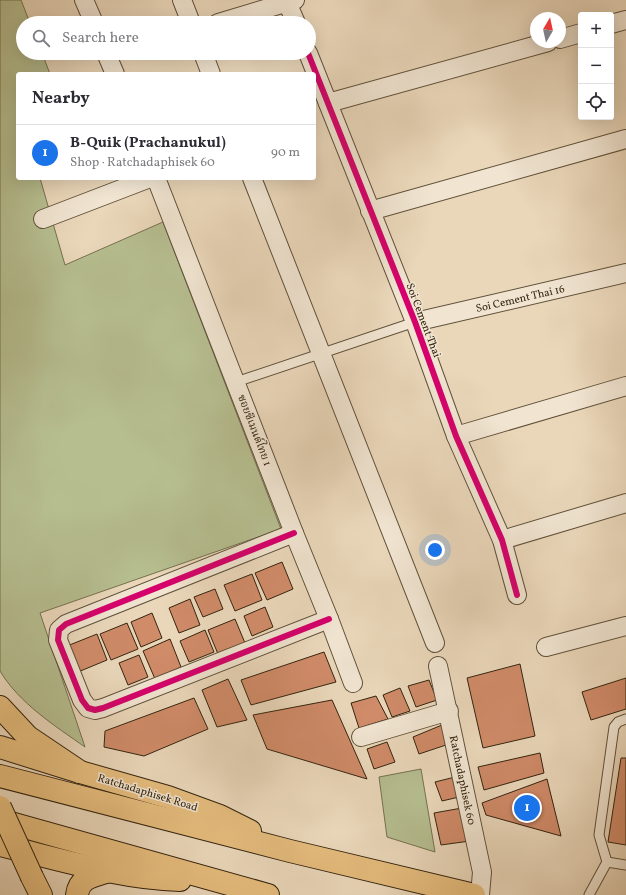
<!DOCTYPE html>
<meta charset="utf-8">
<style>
:root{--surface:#fff;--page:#f7f7f7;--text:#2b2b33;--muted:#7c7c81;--line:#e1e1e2;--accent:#1a73e8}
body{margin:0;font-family:Vollkorn,"Noto Serif Thai",serif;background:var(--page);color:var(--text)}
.controls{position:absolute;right:12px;top:12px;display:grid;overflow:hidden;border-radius:4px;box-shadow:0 4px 16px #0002}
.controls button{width:36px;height:36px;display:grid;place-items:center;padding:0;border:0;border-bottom:1px solid var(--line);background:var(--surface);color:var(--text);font:20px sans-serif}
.compass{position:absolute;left:530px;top:12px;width:36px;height:36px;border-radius:50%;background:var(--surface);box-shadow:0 4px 16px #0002;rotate:9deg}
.you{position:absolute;left:435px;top:550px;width:14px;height:14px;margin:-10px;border:3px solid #fff;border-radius:50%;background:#1a73e8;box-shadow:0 0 0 6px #1a73e833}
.badge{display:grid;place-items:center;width:26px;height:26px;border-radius:50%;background:var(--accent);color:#fff;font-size:13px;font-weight:700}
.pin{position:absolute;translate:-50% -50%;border:2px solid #fff;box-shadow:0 1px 4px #0006}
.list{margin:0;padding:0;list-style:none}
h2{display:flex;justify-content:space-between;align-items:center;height:52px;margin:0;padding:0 16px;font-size:17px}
h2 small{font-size:13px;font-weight:400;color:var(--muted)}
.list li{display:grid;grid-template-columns:26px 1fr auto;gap:12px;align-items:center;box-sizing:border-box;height:56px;padding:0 16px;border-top:1px solid var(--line)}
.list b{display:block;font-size:15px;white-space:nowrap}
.list p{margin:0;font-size:13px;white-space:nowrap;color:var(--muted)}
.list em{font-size:13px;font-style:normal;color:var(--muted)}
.icon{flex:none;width:22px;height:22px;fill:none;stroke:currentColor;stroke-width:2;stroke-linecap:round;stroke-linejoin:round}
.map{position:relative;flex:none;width:626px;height:895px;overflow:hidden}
.search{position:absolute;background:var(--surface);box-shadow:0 4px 16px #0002;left:16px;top:16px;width:300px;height:44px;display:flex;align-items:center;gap:10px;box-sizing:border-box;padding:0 14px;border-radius:22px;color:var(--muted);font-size:15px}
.panel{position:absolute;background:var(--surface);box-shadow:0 4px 16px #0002;left:16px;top:72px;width:300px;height:108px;border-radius:4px}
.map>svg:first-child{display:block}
.green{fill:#b6be90;stroke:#747150}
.building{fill:#d08b69;stroke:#33240f}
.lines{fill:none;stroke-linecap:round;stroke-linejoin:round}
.lane-casing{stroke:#61513a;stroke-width:11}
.street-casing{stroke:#61513a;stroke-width:20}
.primary-casing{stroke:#33240f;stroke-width:24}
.highway-casing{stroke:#33240f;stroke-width:24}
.lane{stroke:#f1e5d2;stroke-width:9}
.street{stroke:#f1e5d2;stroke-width:18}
.primary{stroke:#e5bc7d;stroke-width:22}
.highway{stroke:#e5bc7d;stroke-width:22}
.highway-bridge-casing{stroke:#33240f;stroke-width:24;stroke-linecap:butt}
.highway-bridge{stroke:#e5bc7d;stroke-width:22}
.cycleway-casing{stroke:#f1e5d2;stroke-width:8}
.cycleway{stroke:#d6006c;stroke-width:6}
.labels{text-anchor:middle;stroke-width:3;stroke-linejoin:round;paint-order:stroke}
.street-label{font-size:11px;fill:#33240f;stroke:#f1e5d2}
</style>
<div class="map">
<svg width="626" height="895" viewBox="0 0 626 895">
<rect width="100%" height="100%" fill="#ead7ba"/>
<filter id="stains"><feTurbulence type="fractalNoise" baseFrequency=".005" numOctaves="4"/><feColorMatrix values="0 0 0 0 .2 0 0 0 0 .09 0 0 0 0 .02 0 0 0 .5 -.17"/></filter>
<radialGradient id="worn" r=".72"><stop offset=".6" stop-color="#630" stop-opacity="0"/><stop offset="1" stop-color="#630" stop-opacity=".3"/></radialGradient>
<g class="green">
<path d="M0,0H21L30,23H23V53H42L50,74H18V178H40L65,265L163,222L281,529L40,613L85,747C55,726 19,703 0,671Z"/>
<polygon points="421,769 435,852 387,837 379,777"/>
</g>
<g class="building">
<polygon points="282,562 293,589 267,600 255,573"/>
<polygon points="252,574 262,600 235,611 224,585"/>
<polygon points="215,589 223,609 203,617 194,597"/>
<polygon points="190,599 200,625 179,633 169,608"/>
<polygon points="265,607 273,627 252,636 244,616"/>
<polygon points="152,613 162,638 141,647 131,622"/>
<polygon points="235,619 245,643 218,654 208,630"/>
<polygon points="127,623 138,649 111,660 100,634"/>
<polygon points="205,630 214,652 189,662 180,641"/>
<polygon points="97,634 107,660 78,672 67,646"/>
<polygon points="170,639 181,667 155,679 143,651"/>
<polygon points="324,652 336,682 251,705 241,680"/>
<polygon points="139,655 148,677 128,685 119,663"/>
<polygon points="520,664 535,736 483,748 467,678"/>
<polygon points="626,678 626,709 591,720 582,692"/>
<polygon points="228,679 247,720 217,727 202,690"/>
<polygon points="429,680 437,700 416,707 408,686"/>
<polygon points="400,688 410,711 392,717 383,695"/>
<polygon points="376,696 388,719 359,728 351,703"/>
<polygon points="194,698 208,729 144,756 104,747 105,731"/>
<polygon points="332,700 367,779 267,749 253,715"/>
<polygon points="442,725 449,744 419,754 413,737"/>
<polygon points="387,742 395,762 374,769 367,749"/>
<polygon points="540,753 544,773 484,790 478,767"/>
<polygon points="621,758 626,758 626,845 608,842"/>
<polygon points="455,777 459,797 442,801 435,782"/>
<polygon points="547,779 561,836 486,815 482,803"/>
<polygon points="462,808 470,841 441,845 434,813"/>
</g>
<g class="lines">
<defs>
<g id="lane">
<polyline points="236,382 415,322"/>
<polyline points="607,862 626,865"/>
<polyline points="589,895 607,862 599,835 614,727 618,722 626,719"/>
</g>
<g id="street">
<polyline points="84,0 94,23"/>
<polyline points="182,0 191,23"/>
<polyline points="286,0 296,23"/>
<polyline points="218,23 295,0"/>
<polyline points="611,24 626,20"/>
<polyline points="560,39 581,33"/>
<polyline points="106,53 115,74"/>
<polyline points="203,53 211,74"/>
<polyline points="308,53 415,322 456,436 502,540 517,595"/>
<polyline points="328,103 548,42"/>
<polyline points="156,178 294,533 329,619 353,683"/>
<polyline points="252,178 435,643"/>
<polyline points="370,211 626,139"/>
<polyline points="43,219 150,178"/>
<polyline points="415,322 626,273"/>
<polyline points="456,436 626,386"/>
<polyline points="294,533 66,624 59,630 58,640 82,700 88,708 95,710 103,708 329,619"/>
<polyline points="502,540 626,503"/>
<polyline points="546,647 626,626"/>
<polyline points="438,666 482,872 480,895"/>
<polyline points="361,737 449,711"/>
</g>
<g id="primary">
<polyline points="0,747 80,772 168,797 220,816 250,831"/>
<polyline points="0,776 290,851 474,895"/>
<polyline points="0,820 268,895"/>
<path d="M0,845C59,859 119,878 180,880"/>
</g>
<g id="highway">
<polyline points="0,707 28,737 80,772"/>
<polyline points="32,877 41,895"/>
<path d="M77,895C79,877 94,876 109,871"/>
</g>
</defs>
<use href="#lane" class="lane-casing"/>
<use href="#street" class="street-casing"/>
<use href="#primary" class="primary-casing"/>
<use href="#highway" class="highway-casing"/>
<use href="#lane" class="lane"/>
<use href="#street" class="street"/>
<use href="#primary" class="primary"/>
<use href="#highway" class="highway"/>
<defs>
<polyline id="highway-bridge" points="0,807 32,877"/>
</defs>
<use href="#highway-bridge" class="highway-bridge-casing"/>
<use href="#highway-bridge" class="highway-bridge"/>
<defs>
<g id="cycleway">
<polyline points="308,53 415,322 456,436 502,540 517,595"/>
<polyline points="294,533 66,624 59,630 58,640 82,700 88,708 95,710 103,708 329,619"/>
</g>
</defs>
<use href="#cycleway" class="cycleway-casing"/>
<use href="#cycleway" class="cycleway"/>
</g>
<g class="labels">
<g class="street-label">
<text transform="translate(520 298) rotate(-13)" y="4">Soi Cement Thai 16</text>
<text transform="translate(424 320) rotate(69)" y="4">Soi Cement Thai</text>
<text transform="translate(255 430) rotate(69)" y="4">ซอยซีเมนต์ไทย 1</text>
<text transform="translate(463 780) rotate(78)" y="4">Ratchadaphisek 60</text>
<text transform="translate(148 792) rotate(17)" y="4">Ratchadaphisek Road</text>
</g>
</g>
<rect width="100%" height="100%" filter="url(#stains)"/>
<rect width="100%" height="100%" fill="url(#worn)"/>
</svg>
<div class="controls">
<button>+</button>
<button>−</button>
<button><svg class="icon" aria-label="locate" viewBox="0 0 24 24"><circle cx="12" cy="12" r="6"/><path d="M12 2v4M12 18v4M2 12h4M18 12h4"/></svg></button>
</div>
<svg class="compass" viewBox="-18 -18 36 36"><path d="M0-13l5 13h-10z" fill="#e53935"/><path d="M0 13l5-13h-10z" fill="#7c7c81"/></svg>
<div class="you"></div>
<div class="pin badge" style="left:527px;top:808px">1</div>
<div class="search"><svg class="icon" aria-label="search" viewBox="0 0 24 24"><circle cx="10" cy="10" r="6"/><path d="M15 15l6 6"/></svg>Search here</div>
<section class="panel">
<h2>Nearby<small></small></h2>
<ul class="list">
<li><span class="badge">1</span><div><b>B-Quik (Prachanukul)</b><p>Shop · Ratchadaphisek 60</p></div><em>90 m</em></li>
</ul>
</section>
</div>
